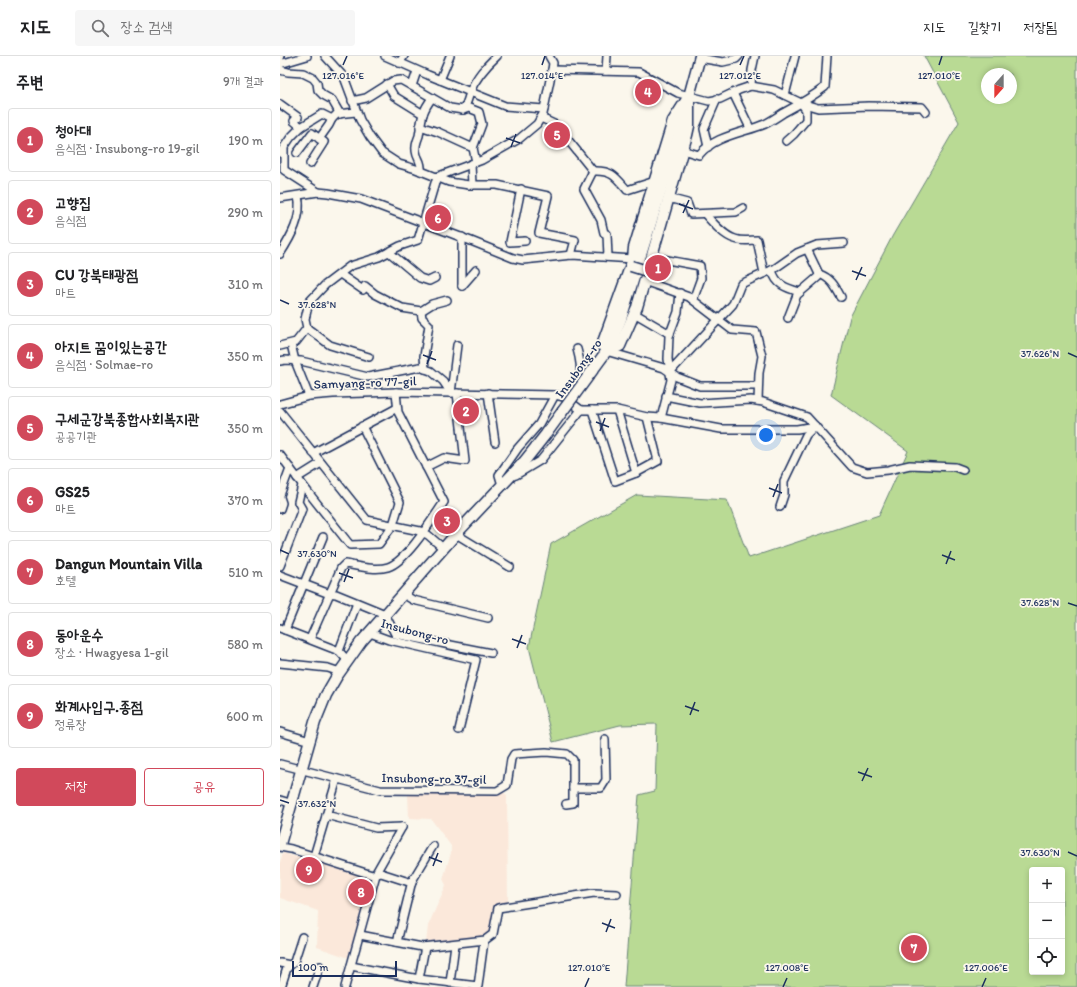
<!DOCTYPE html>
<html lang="ko">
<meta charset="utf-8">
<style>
:root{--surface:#fff;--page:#f6f6f6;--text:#202124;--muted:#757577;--line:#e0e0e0;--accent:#d1495b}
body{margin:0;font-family:Itim,"Poor Story",sans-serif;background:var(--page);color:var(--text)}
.controls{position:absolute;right:12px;bottom:12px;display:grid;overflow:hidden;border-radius:4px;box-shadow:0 2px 6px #0003}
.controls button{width:36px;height:36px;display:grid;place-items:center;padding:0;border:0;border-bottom:1px solid var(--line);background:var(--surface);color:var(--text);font:20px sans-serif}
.compass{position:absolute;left:701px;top:12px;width:36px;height:36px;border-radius:50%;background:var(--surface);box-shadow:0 2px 6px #0003;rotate:201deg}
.scale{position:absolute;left:12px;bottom:10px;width:105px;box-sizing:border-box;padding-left:4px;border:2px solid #1b2f5e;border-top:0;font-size:11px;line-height:14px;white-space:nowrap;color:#1b2f5e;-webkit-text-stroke:3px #fbf7ec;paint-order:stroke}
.you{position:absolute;left:486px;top:379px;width:14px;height:14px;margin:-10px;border:3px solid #fff;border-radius:50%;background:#1a73e8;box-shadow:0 0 0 6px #1a73e833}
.badge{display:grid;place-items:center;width:26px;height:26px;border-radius:50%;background:var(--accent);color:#fff;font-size:13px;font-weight:700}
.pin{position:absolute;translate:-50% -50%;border:2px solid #fff;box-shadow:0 1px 4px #0006}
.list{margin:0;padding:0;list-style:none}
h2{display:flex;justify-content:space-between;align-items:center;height:52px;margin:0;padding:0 16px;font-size:17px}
h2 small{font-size:13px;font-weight:400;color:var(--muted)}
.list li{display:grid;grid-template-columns:26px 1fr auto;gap:12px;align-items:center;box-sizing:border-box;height:64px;margin:0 8px 8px;padding:0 8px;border:1px solid var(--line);border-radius:4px}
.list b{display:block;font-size:15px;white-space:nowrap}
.list p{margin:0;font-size:13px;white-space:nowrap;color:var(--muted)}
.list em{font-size:13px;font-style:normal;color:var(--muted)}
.actions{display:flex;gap:8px;padding:12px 16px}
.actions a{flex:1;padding:9px 0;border:1px solid var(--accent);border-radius:4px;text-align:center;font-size:14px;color:var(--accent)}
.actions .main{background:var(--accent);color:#fff}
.icon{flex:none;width:22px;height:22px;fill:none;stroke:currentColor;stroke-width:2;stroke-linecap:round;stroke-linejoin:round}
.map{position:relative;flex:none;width:797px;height:931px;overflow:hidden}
header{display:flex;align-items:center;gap:24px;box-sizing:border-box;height:56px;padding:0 20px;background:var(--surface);border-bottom:1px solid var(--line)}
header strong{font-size:19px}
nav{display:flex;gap:22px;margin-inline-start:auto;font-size:14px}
.search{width:280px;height:36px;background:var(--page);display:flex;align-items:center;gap:10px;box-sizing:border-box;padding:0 14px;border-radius:4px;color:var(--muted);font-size:15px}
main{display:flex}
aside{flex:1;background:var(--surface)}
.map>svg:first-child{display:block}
.built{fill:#fbe8da}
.green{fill:#b9da94;stroke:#6a8479;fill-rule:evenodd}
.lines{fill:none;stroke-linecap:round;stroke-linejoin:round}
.street-casing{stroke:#1b2f5e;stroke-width:10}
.secondary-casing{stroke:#1b2f5e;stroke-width:13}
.street{stroke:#fbf7ec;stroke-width:7}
.secondary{stroke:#fbf7ec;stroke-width:10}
.secondary-bridge-casing{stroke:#1b2f5e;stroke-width:13;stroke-linecap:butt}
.secondary-bridge{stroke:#fbf7ec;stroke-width:10}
.ticks{fill:none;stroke:#1b2f5e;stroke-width:1.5}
.labels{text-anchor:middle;stroke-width:3.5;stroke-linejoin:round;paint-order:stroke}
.street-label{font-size:13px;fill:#1b2f5e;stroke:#fbf7ec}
.ticks-label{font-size:10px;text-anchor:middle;fill:#1b2f5e;stroke:#fbf7ec;stroke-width:3.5;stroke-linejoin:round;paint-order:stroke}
</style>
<header>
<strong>지도</strong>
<div class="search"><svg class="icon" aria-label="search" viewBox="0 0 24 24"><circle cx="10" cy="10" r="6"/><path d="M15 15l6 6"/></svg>장소 검색</div>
<nav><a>지도</a><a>길찾기</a><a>저장됨</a></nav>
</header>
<main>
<aside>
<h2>주변<small>9개 결과</small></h2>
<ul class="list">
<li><span class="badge">1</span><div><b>청아대</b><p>음식점 · Insubong-ro 19-gil</p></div><em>190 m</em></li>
<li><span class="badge">2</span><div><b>고향집</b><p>음식점</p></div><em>290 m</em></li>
<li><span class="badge">3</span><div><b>CU 강북태광점</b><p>마트</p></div><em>310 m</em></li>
<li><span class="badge">4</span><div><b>아지트 꿈이있는공간</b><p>음식점 · Solmae-ro</p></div><em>350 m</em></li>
<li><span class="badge">5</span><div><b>구세군강북종합사회복지관</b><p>공공기관</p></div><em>350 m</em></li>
<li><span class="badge">6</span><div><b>GS25</b><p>마트</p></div><em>370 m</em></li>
<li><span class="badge">7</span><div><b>Dangun Mountain Villa</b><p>호텔</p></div><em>510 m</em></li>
<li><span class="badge">8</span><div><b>동아운수</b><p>장소 · Hwagyesa 1-gil</p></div><em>580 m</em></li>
<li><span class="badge">9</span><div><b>화계사입구.종점</b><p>정류장</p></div><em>600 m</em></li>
</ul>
<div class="actions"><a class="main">저장</a><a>공유</a></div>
</aside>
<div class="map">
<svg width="797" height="931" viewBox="0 0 797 931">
<rect width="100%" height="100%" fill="#fbf7ec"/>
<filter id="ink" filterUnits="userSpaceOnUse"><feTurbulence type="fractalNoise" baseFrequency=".025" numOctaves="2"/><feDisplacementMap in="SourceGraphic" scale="8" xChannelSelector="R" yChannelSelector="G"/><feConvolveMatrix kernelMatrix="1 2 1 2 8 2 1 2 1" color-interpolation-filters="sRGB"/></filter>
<g filter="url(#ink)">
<g class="built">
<polygon points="224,737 227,739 228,848 215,850 212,877 203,882 146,887 148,870 166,829 163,823 171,797 171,790 151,763 129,762 128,738"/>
<polygon points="3,797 92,823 69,902 37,891 38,855 0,842 0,806"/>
</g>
<path class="green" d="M644,0H797V931H344L359,739L375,735L377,668L340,669L273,686L249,591L271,488L357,439L447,444L469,502L599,459L628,395L551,339L570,261L613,179L679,66ZM707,18H731V42H707ZM752,814H782V916H752Z"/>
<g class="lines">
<defs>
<g id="street">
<polyline points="0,0 0,8"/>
<polyline points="45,0 64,21 80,64 90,81 102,97 119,108 136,113 169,126 189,129 217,129 268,140 259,177 295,184 291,199"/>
<polyline points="105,0 148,19 225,50 264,53"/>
<polyline points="419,2 443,6 456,3 459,0"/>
<polyline points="119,7 124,0"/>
<polyline points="0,8 27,0"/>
<polyline points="0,14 8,16 23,17 33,22 37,27 38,34 43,39 52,44 60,58"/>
<polyline points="272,14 359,16 398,37 429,45 440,43 459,34 471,30 494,34 521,47 538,52 589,50 642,51 646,56"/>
<polyline points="326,15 327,0"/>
<polyline points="160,24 170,0"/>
<polyline points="107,28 114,40 143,58"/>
<polyline points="132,30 137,15"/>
<polyline points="471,30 472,14 475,0"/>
<polyline points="453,37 470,72"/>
<polyline points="505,39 515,0"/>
<polyline points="72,45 86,42 113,25 121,24 170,52 183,54 189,52 199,56 202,68 193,92"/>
<polyline points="0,48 18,61 14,65 21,71"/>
<path d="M183,54C187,48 188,43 190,36C196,21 205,11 217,0"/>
<polyline points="261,62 276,69 313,115"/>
<polyline points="140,70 158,76 193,92 196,106"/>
<polyline points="39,83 49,69 52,63 57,58 76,56"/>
<polyline points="506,85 514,78 526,64 526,54 521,47"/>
<polyline points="428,91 424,73 437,43"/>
<polyline points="4,93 4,114 38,136"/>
<path d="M402,94L419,99C434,80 463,77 485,68C491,65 497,61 503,57C518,49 532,41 545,31L547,0"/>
<polyline points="0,97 11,81 21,71 42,58 52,63"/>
<polyline points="17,97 32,77 44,86 30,108"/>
<polyline points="191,108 192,129"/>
<path d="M141,115C142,104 137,104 136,95C135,89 137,85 139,80C142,62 141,57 152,42"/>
<polyline points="313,115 304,133 321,164 324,177 327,178 328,201"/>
<path d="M313,115C332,114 336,121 347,134L375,125"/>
<polyline points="241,133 230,186 245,185"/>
<polyline points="0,142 38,136 48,137 81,143 191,185 233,202 243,204 292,199 353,203"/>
<polyline points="388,142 407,147 411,158 456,156 463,152"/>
<path d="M425,158C433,167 444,180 455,183C462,186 470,184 477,184L484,217"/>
<polyline points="109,196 140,222 149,225 155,222"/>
<path d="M0,198C11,181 23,160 18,140"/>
<polyline points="371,201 420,210 421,222 413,244"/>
<path d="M492,214C496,229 506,232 520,236"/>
<polyline points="60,218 83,234 85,230 95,238 122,252 141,255 152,248 167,244"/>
<path d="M539,218C551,222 555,230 561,241"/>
<polyline points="364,225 409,241 452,274 476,276 482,300 479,317 478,345"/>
<polyline points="182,230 182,181"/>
<polyline points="182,230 196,214"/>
<polyline points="141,255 142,262 149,269 144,300 145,313"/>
<polyline points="354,257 390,278"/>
<polyline points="508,262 517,239 538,221 539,218 527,193"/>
<polyline points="27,272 50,289 89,301"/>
<polyline points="11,288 15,305 29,340"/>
<polyline points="0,290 16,286 27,272 25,263 29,246 45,229 70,210 99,201 120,190 138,184 155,127 159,120 202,104 239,83 257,68 263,58 272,14 273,7 269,0"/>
<polyline points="326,295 384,312 397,321 420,330 478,330"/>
<polyline points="0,305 5,304 21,305 88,321 140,311 151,315 163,325 171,337 275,339 284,341 301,354"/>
<polyline points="390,316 453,248 461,228 494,213 517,197 537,189 564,187"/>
<polyline points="208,337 215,386"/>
<polyline points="386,340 420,347 471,344 483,346 527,361 572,411 587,416 608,414 630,409 675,411 683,414"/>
<path d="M284,341C301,323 304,318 297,293"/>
<polyline points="0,348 29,340 53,338 116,336 171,337 177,289"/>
<polyline points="301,354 337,354 367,361 381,362 441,373 517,373 535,370"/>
<polyline points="312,354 335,425 356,417 378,405 367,361"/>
<polyline points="337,354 356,417"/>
<polyline points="0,355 87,464 140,475 148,479 163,492"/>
<polyline points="381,362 391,324 388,303 389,280 398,256 400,237"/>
<polyline points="33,397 117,352"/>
<polyline points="0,399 28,436 70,489 99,488 113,469 120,446 82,370"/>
<polyline points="146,411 164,402 185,405 177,337"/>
<polyline points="236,419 261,404 301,354"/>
<polyline points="17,422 41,407"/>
<polyline points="225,426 222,429 219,419 238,392 259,368 275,339"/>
<polyline points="0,439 10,412"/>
<polyline points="0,441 2,447 0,453"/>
<polyline points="500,451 504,439 504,425 526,379 535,370"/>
<polyline points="176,478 230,511"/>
<polyline points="0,510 22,453 18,446 22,429"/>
<polyline points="0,519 47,537 56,538 105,558 115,578 211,597"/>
<polyline points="123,538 133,544 208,562"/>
<polyline points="0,572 59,595 68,605"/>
<polyline points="5,574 43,481"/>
<polyline points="90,577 109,584 196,604 179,674"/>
<path d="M30,583L61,512L65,508C78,510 95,515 108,511C127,505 153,462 164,446L118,356L116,336"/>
<polyline points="59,595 77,547"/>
<polyline points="0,607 48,612 60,616"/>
<polyline points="0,676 30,685"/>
<polyline points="0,708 100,734 217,735 227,729 231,703 234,698 266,696 287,698 293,704 293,747 286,748"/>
<polyline points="293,732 321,732 326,724 325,683"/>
<polyline points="0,744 13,748"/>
<polyline points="46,759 96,772 122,771"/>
<polyline points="0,791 11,793 92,819 101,817 132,827"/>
<polyline points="34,800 57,723"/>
<polyline points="80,879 142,891 205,884 213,878 218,852 314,837 337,838"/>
<polyline points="117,886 132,825 153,790"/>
<polyline points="0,907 10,909"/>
<polyline points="71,910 139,923 198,930 204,885"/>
<polyline points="139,923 145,891"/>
<polyline points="170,927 175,888"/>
<polyline points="1,931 7,912 14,906 22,881"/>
<polyline points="33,931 40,910"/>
<polyline points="65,931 97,815 122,771"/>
</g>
<g id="secondary">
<polygon points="409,40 409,70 407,79 357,251 340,290 326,295 322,289 353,203 354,192 393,65"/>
<polyline points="325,297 332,286 341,263 399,77 420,0"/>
<polyline points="0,788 35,666 46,639 57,620 81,586 176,478 243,407 266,378 282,356"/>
</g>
</defs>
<use href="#street" class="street-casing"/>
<use href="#secondary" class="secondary-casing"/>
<use href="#street" class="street"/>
<use href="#secondary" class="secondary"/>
<defs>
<g id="secondary-bridge">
<polyline points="351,210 367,215"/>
<polyline points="282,356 323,300"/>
</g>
</defs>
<use href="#secondary-bridge" class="secondary-bridge-casing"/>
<use href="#secondary-bridge" class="secondary-bridge"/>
</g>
</g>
<path class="ticks" d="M63,9L67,0M262,9L265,0M460,9L464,0M659,9L662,0M226,82L240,87M231,91L236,78M399,148L413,153M403,157L409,144M572,215L586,220M576,224L582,211M0,244L9,248M788,297L797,301M143,299L156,304M147,308L152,295M316,366L329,371M320,375L325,362M489,432L502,437M493,441L498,428M0,494L9,498M662,499L675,504M666,508L671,495M59,517L73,522M64,526L69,513M788,547L797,550M232,583L246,588M237,592L242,579M405,650L419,655M410,659L415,646M578,716L592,721M582,725L588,712M0,744L9,747M788,796L797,800M149,801L162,806M153,810L158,797M322,867L335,872M326,876L331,863M305,931L309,922M503,931L507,922M702,931L706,922"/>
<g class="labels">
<g class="street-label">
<text transform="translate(298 312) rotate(-54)" y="5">Insubong-ro</text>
<text transform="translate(85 326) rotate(-2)" y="5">Samyang-ro 77-gil</text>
<text transform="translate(135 575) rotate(15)" y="5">Insubong-ro</text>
<text transform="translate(154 722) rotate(1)" y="5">Insubong-ro 37-gil</text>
</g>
</g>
<g class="ticks-label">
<text x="460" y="23">127.012°E</text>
<text x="659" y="23">127.010°E</text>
<text x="63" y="23">127.016°E</text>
<text x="262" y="23">127.014°E</text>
<text x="37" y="252">37.628°N</text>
<text x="760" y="301">37.626°N</text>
<text x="37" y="501">37.630°N</text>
<text x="760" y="550">37.628°N</text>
<text x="37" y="751">37.632°N</text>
<text x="760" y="800">37.630°N</text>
<text x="309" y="915">127.010°E</text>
<text x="507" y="915">127.008°E</text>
<text x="706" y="915">127.006°E</text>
</g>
</svg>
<div class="controls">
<button>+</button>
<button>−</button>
<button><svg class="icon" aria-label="locate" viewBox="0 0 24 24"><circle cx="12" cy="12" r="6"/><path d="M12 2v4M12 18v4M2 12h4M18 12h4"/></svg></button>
</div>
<svg class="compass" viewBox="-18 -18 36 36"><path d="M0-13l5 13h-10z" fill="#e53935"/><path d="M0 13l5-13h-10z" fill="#757577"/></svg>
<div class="scale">100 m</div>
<div class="you"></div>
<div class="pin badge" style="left:378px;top:212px">1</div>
<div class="pin badge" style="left:186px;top:355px">2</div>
<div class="pin badge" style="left:167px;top:465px">3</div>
<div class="pin badge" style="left:368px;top:36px">4</div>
<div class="pin badge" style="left:277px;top:79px">5</div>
<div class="pin badge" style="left:158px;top:162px">6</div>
<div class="pin badge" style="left:634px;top:892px">7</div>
<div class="pin badge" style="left:81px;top:836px">8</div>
<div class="pin badge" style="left:29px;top:814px">9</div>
</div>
</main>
